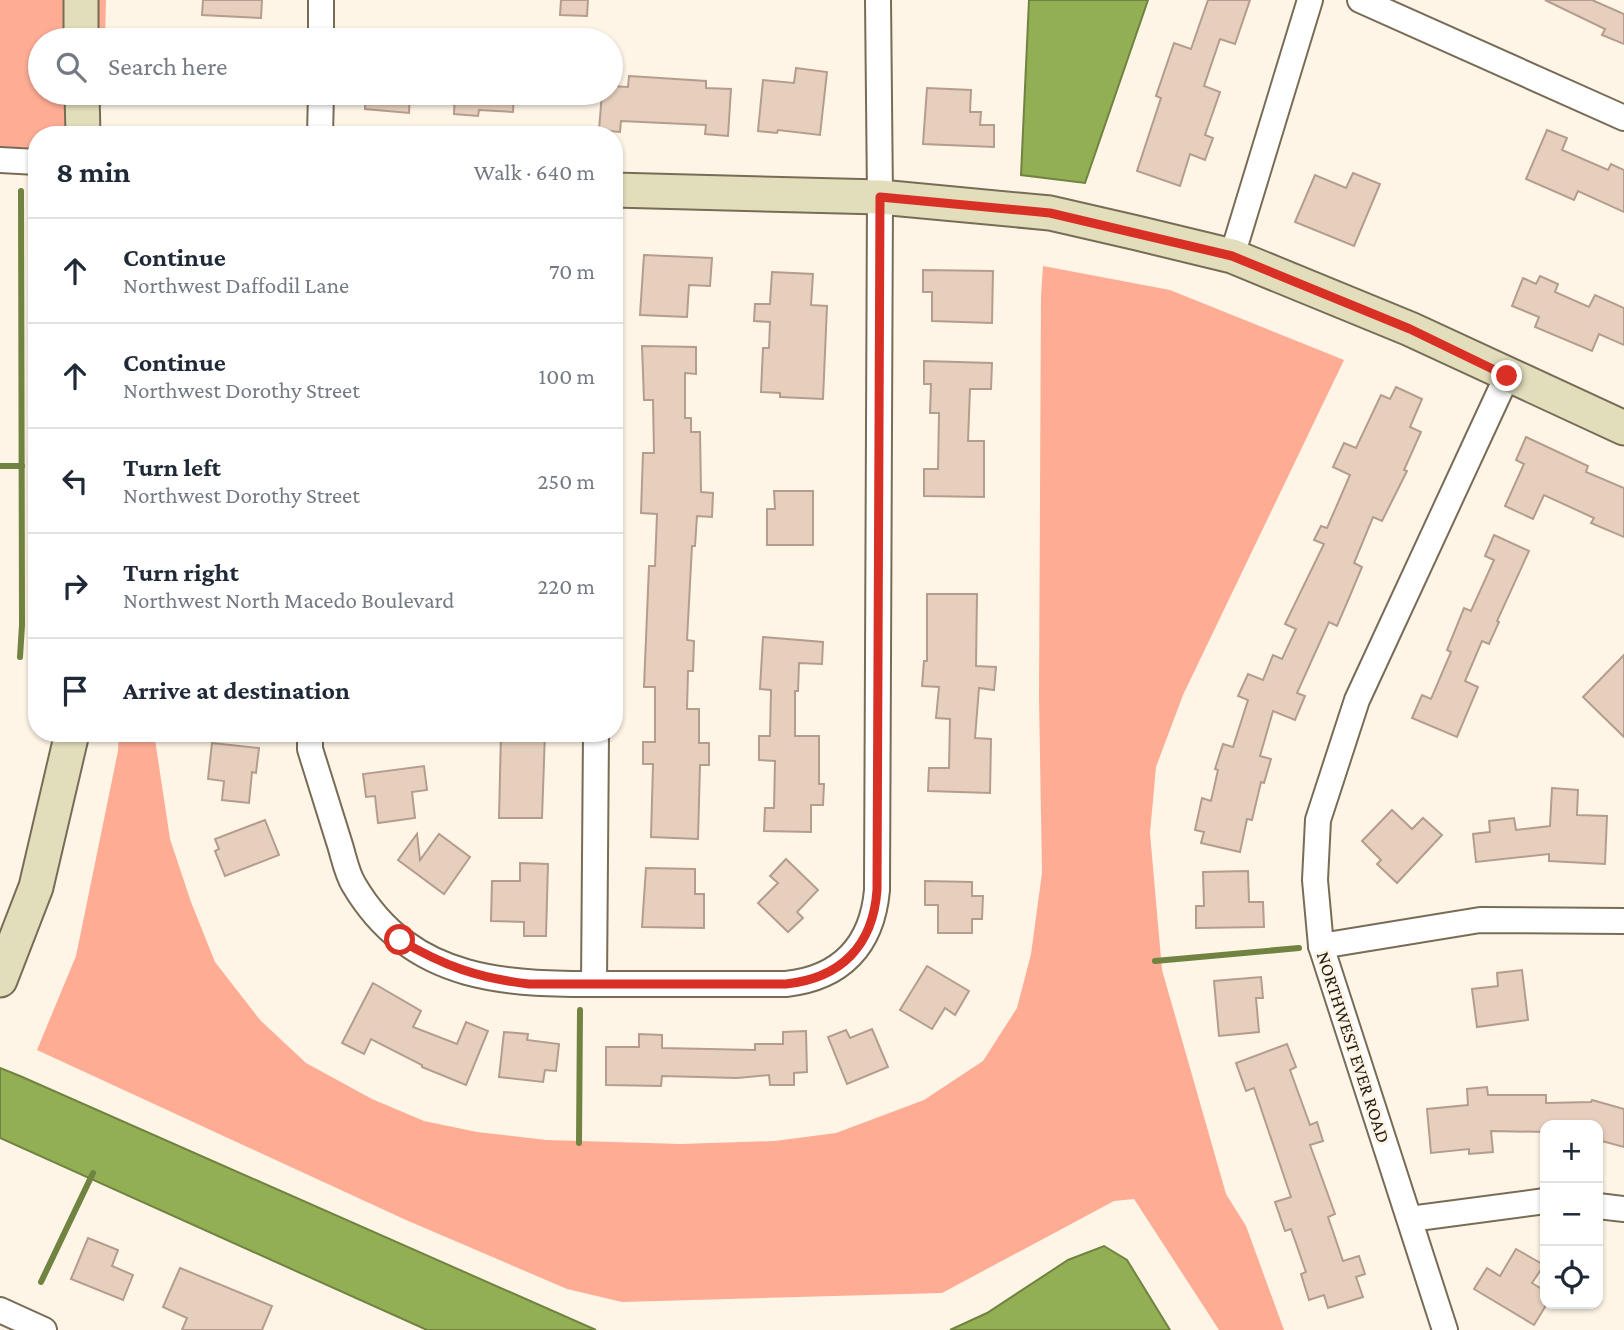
<!DOCTYPE html>
<meta charset="utf-8">
<style>
:root{--surface:#fff;--page:#f6f6f7;--text:#1f2937;--muted:#747a83;--line:#e0e1e3}
body{margin:0;font-family:"Crimson Pro",serif;background:var(--page);color:var(--text)}
.controls{position:absolute;right:21px;bottom:21px;display:grid;overflow:hidden;border-radius:14px;box-shadow:0 2px 5px #0004}
.controls button{width:63px;height:63px;display:grid;place-items:center;padding:0;border:0;border-bottom:2px solid var(--line);background:var(--surface);color:var(--text);font:35px sans-serif}
.stop{position:absolute;width:21px;height:21px;margin:-16px;border:5px solid #d93025;border-radius:50%;background:#fff}
.stop.end{background:#d93025;border-color:#fff;box-shadow:0 2px 7px #0008}
.list{margin:0;padding:0;list-style:none}
h2{display:flex;justify-content:space-between;align-items:center;height:91px;margin:0;padding:0 28px;font-size:30px}
h2 small{font-size:23px;font-weight:400;color:var(--muted)}
.list li{display:grid;grid-template-columns:46px 1fr auto;gap:21px;align-items:center;box-sizing:border-box;height:105px;padding:0 28px;border-top:2px solid var(--line)}
.list b{display:block;font-size:26px;white-space:nowrap}
.list p{margin:0;font-size:23px;white-space:nowrap;color:var(--muted)}
.list em{font-size:23px;font-style:normal;color:var(--muted)}
.icon{flex:none;width:38px;height:38px;fill:none;stroke:currentColor;stroke-width:2;stroke-linecap:round;stroke-linejoin:round}
.map{position:relative;flex:none;width:1624px;height:1330px;overflow:hidden}
.search{position:absolute;background:var(--surface);box-shadow:0 2px 5px #0004;left:28px;top:28px;width:595px;height:77px;display:flex;align-items:center;gap:18px;box-sizing:border-box;padding:0 24px;border-radius:38px;color:var(--muted);font-size:26px}
.panel{position:absolute;background:var(--surface);box-shadow:0 2px 5px #0004;left:28px;top:126px;width:595px;height:616px;border-radius:28px}
.map>svg:first-child{display:block}
.green{fill:#feac94}
.water{fill:#92af54;stroke:#708340;stroke-width:2}
.lines{fill:none;stroke-linecap:round;stroke-linejoin:round}
.stream{stroke:#708340;stroke-width:6}
.building{fill:#e7cfbd;stroke:#b49d8c;stroke-width:2}
.street-casing{stroke:#786c56;stroke-width:28}
.secondary-casing{stroke:#786c56;stroke-width:37}
.street{stroke:#fff;stroke-width:24}
.secondary{stroke:#e2debc;stroke-width:33}
.route{stroke:#d93025;stroke-width:9}
.labels{text-anchor:middle;stroke-width:6;stroke-linejoin:round;paint-order:stroke}
.street-label{font-size:19px;fill:#211c13;stroke:#fef5e7}
</style>
<div class="map">
<svg width="1624" height="1330" viewBox="0 0 1624 1330">
<rect width="100%" height="100%" fill="#fef5e7"/>
<g class="green">
<polygon points="0,0 70,0 71,40 40,40 40,93 72,93 72,135 37,135 37,151 0,148"/>
<polygon points="92,0 106,0 105,40 92,40"/>
<polygon points="1043,266 1170,290 1344,360 1183,695 1156,767 1150,833 1162,970 1226,1194 1246,1226 1284,1330 1219,1330 1134,1199 1114,1201 942,1293 622,1302 567,1289 406,1220 37,1050 76,956 118,751 119,733 154,733 170,839 191,902 215,962 260,1020 306,1063 372,1099 424,1121 477,1132 546,1140 681,1144 775,1141 836,1133 924,1100 983,1061 1017,1008 1031,954 1042,873 1039,698 1041,296"/>
</g>
<g class="water">
<polygon points="1029,0 1148,0 1085,183 1021,175"/>
<polygon points="0,1068 20,1076 596,1330 427,1330 0,1138"/>
<polygon points="1104,1246 1127,1260 1170,1330 950,1330 987,1313 1068,1260"/>
</g>
<g class="lines">
<g class="stream">
<polyline points="0,466 22,466"/>
<polyline points="20,657 22,625 21,191"/>
<polyline points="1155,961 1299,948"/>
<polyline points="579,1143 580,1010"/>
<polyline points="41,1282 93,1173"/>
</g>
</g>
<g class="building">
<polygon points="203,0 262,0 261,18 202,15"/>
<polygon points="561,0 588,0 587,16 560,15"/>
<polygon points="1208,0 1250,0 1235,44 1220,39 1204,86 1220,92 1205,135 1213,138 1205,160 1190,154 1180,186 1137,171 1161,98 1156,96 1174,43 1191,49"/>
<polygon points="1545,0 1592,0 1624,14 1624,44 1602,35 1605,29"/>
<polygon points="796,68 827,72 820,135 778,130 777,133 758,131 763,80 794,83"/>
<polygon points="629,76 706,81 706,88 731,89 728,136 705,134 706,125 621,121 620,132 599,130 602,93 611,93 611,86 628,87"/>
<polygon points="927,88 971,90 970,112 981,112 980,125 994,125 994,147 923,144"/>
<polygon points="366,93 410,93 409,113 365,109"/>
<polygon points="455,93 514,93 513,112 479,110 478,116 454,114"/>
<polygon points="1547,130 1567,138 1562,150 1608,170 1611,164 1624,170 1624,212 1578,191 1574,200 1526,179"/>
<polygon points="1353,173 1380,184 1354,246 1295,222 1315,175 1346,188"/>
<polygon points="644,255 712,258 710,286 689,285 687,317 640,315"/>
<polygon points="923,270 993,271 992,323 932,321 932,292 923,292"/>
<polygon points="772,272 813,274 811,305 827,306 823,399 780,397 780,393 761,392 763,348 769,348 770,322 754,321 755,304 770,304"/>
<polygon points="1540,276 1558,284 1555,292 1589,307 1595,295 1624,308 1624,345 1599,334 1592,351 1535,327 1539,317 1512,306 1523,278 1536,284"/>
<polygon points="642,346 696,347 696,374 685,373 685,418 691,418 691,432 700,432 701,492 713,493 712,517 697,516 695,546 692,546 687,640 694,641 693,671 688,671 687,709 699,709 699,743 709,743 709,765 700,765 698,839 651,837 653,764 643,764 643,742 655,742 655,687 644,687 649,566 655,566 657,514 641,513 643,453 654,453 653,400 644,400"/>
<polygon points="924,361 992,363 991,389 970,389 968,441 984,441 984,497 924,496 924,469 938,469 939,413 930,413 931,384 924,384"/>
<polygon points="1396,387 1422,399 1410,427 1421,432 1404,470 1407,471 1382,521 1373,517 1354,563 1362,567 1349,598 1337,626 1329,622 1297,693 1305,696 1295,720 1273,711 1260,756 1271,759 1264,783 1261,782 1252,820 1247,819 1240,852 1201,843 1204,832 1195,830 1202,798 1211,801 1218,770 1215,769 1223,744 1233,747 1248,700 1238,696 1248,674 1263,680 1273,655 1282,659 1296,629 1285,624 1324,544 1314,540 1321,526 1327,528 1350,475 1333,467 1344,443 1356,448 1381,395 1390,399"/>
<polygon points="1526,437 1588,466 1586,472 1624,488 1624,537 1591,523 1594,518 1544,495 1533,519 1505,506 1524,464 1516,460"/>
<polygon points="774,491 813,491 813,545 767,545 767,509 775,509"/>
<polygon points="1494,535 1529,551 1497,621 1499,622 1489,644 1482,641 1465,681 1478,687 1457,737 1412,718 1422,695 1431,699 1451,652 1447,650 1464,608 1471,611 1494,560 1485,556"/>
<polygon points="927,594 977,594 976,666 996,667 994,690 979,688 975,738 991,739 990,793 928,791 929,768 949,768 950,719 936,718 939,687 922,686 924,661 927,661"/>
<polygon points="763,637 823,642 822,664 799,663 798,691 795,691 795,736 819,736 819,784 824,784 823,805 811,805 811,832 764,831 765,808 774,808 775,761 759,760 759,736 770,736 771,690 760,689"/>
<polygon points="1624,655 1624,737 1583,697"/>
<polygon points="501,733 545,733 542,818 499,818"/>
<polygon points="212,743 259,748 256,773 252,772 249,803 222,800 224,781 208,779"/>
<polygon points="424,766 427,790 412,792 415,818 378,823 375,796 366,797 363,774"/>
<polygon points="1552,788 1578,790 1577,815 1607,816 1605,864 1549,861 1549,854 1476,862 1473,834 1490,832 1489,821 1514,818 1516,830 1550,826"/>
<polygon points="1392,810 1412,829 1423,818 1442,835 1397,883 1377,864 1381,860 1362,841"/>
<polygon points="265,820 279,855 225,876 215,851 219,849 215,839"/>
<polygon points="417,834 420,860 439,834 470,857 444,894 398,860"/>
<polygon points="786,859 818,890 797,912 803,918 788,932 758,903 778,883 770,876"/>
<polygon points="520,863 548,864 546,936 524,936 524,922 491,921 492,881 520,881"/>
<polygon points="646,868 695,869 695,894 704,894 704,928 642,927"/>
<polygon points="1248,871 1249,902 1263,902 1264,927 1196,928 1196,906 1204,906 1203,872"/>
<polygon points="925,881 972,882 972,896 983,896 982,919 972,919 972,933 938,933 938,905 925,905"/>
<polygon points="927,966 969,991 955,1015 945,1008 932,1029 900,1010"/>
<polygon points="1522,970 1528,1020 1477,1027 1472,989 1498,986 1497,973"/>
<polygon points="1261,977 1263,998 1256,998 1259,1032 1219,1036 1214,981"/>
<polygon points="373,983 421,1011 413,1027 457,1044 466,1022 488,1031 466,1085 422,1067 422,1065 371,1039 364,1054 342,1043"/>
<polygon points="872,1029 888,1067 847,1084 828,1037 846,1030 850,1038"/>
<polygon points="806,1031 807,1072 794,1073 794,1085 770,1085 769,1075 737,1078 662,1076 661,1086 606,1085 606,1047 639,1047 639,1034 662,1035 662,1048 755,1050 755,1044 783,1044 783,1032"/>
<polygon points="504,1032 528,1034 527,1040 559,1044 556,1071 545,1070 543,1082 499,1077"/>
<polygon points="1287,1044 1296,1067 1290,1070 1310,1125 1317,1122 1323,1141 1310,1145 1335,1214 1328,1217 1343,1261 1359,1256 1365,1274 1356,1277 1363,1297 1328,1308 1324,1295 1309,1300 1301,1274 1306,1272 1291,1229 1285,1231 1275,1202 1291,1197 1254,1088 1246,1091 1236,1063"/>
<polygon points="1487,1087 1488,1095 1546,1095 1546,1103 1591,1102 1592,1100 1624,1109 1624,1147 1598,1140 1598,1125 1545,1125 1545,1132 1491,1131 1493,1152 1469,1154 1469,1149 1431,1153 1427,1109 1468,1105 1467,1089"/>
<polygon points="88,1238 118,1250 112,1266 133,1275 123,1300 71,1279"/>
<polygon points="1516,1249 1544,1265 1532,1283 1545,1291 1545,1307 1534,1325 1474,1289 1487,1268 1500,1276"/>
<polygon points="180,1268 272,1306 262,1330 182,1330 187,1318 163,1307"/>
</g>
<g class="lines">
<defs>
<g id="street">
<polyline points="1360,0 1624,118"/>
<polyline points="321,40 321,0"/>
<polyline points="320,135 321,93"/>
<polyline points="0,160 37,162"/>
<polyline points="1232,256 1310,0"/>
<path d="M310,733V749C320,781 330,813 340,845C344,858 347,874 354,885C416,990 520,984 627,984C680,984 733,984 786,984C841,978 872,946 877,890L880,197L878,0"/>
<polyline points="1321,946 1480,920 1624,921"/>
<polyline points="594,984 596,733"/>
<polyline points="1598,1206 1624,1209"/>
<polyline points="1410,1219 1545,1201"/>
<polyline points="0,1310 44,1330"/>
<polyline points="1445,1330 1321,946 1315,880 1318,820 1357,700 1507,376"/>
</g>
<g id="secondary">
<polyline points="81,0 81,40"/>
<polyline points="82,93 83,135"/>
<polyline points="614,190 880,197 1050,213 1137,233 1232,256 1410,329 1624,428"/>
<polyline points="0,980 36,887 72,733"/>
</g>
</defs>
<use href="#street" class="street-casing"/>
<use href="#secondary" class="secondary-casing"/>
<use href="#street" class="street"/>
<use href="#secondary" class="secondary"/>
</g>
<g class="lines">
<path class="route" d="M400,940C444,966 478,978 529,984H786C841,978 873,946 877,890L880,197L1050,213L1232,256L1410,329L1507,376"/>
</g>
<g class="labels">
<g class="street-label">
<text transform="translate(1354 1047) rotate(72)" y="7">NORTHWEST EVER ROAD</text>
</g>
</g>
</svg>
<div class="controls">
<button>+</button>
<button>−</button>
<button><svg class="icon" aria-label="locate" viewBox="0 0 24 24"><circle cx="12" cy="12" r="6"/><path d="M12 2v4M12 18v4M2 12h4M18 12h4"/></svg></button>
</div>
<div class="stop" style="left:400px;top:940px"></div>
<div class="stop end" style="left:1507px;top:376px"></div>
<div class="search"><svg class="icon" aria-label="search" viewBox="0 0 24 24"><circle cx="10" cy="10" r="6"/><path d="M15 15l6 6"/></svg>Search here</div>
<section class="panel">
<h2>8 min<small>Walk · 640 m</small></h2>
<ul class="list">
<li><svg class="icon" aria-label="ahead" viewBox="0 0 24 24"><path d="M12 20V5M6 11l6-6 6 6"/></svg><div><b>Continue</b><p>Northwest Daffodil Lane</p></div><em>70 m</em></li>
<li><svg class="icon" aria-label="ahead" viewBox="0 0 24 24"><path d="M12 20V5M6 11l6-6 6 6"/></svg><div><b>Continue</b><p>Northwest Dorothy Street</p></div><em>100 m</em></li>
<li><svg class="icon" aria-label="left" viewBox="0 0 24 24"><path d="M17 20v-9H6M10 6l-5 5 5 5"/></svg><div><b>Turn left</b><p>Northwest Dorothy Street</p></div><em>250 m</em></li>
<li><svg class="icon" aria-label="right" viewBox="0 0 24 24"><path d="M7 20v-9h11M14 6l5 5-5 5"/></svg><div><b>Turn right</b><p>Northwest North Macedo Boulevard</p></div><em>220 m</em></li>
<li><svg class="icon" aria-label="arrive" viewBox="0 0 24 24"><path d="M6 21V4h12l-3 4 3 4H6"/></svg><div><b>Arrive at destination</b></div></li>
</ul>
</section>
</div>
